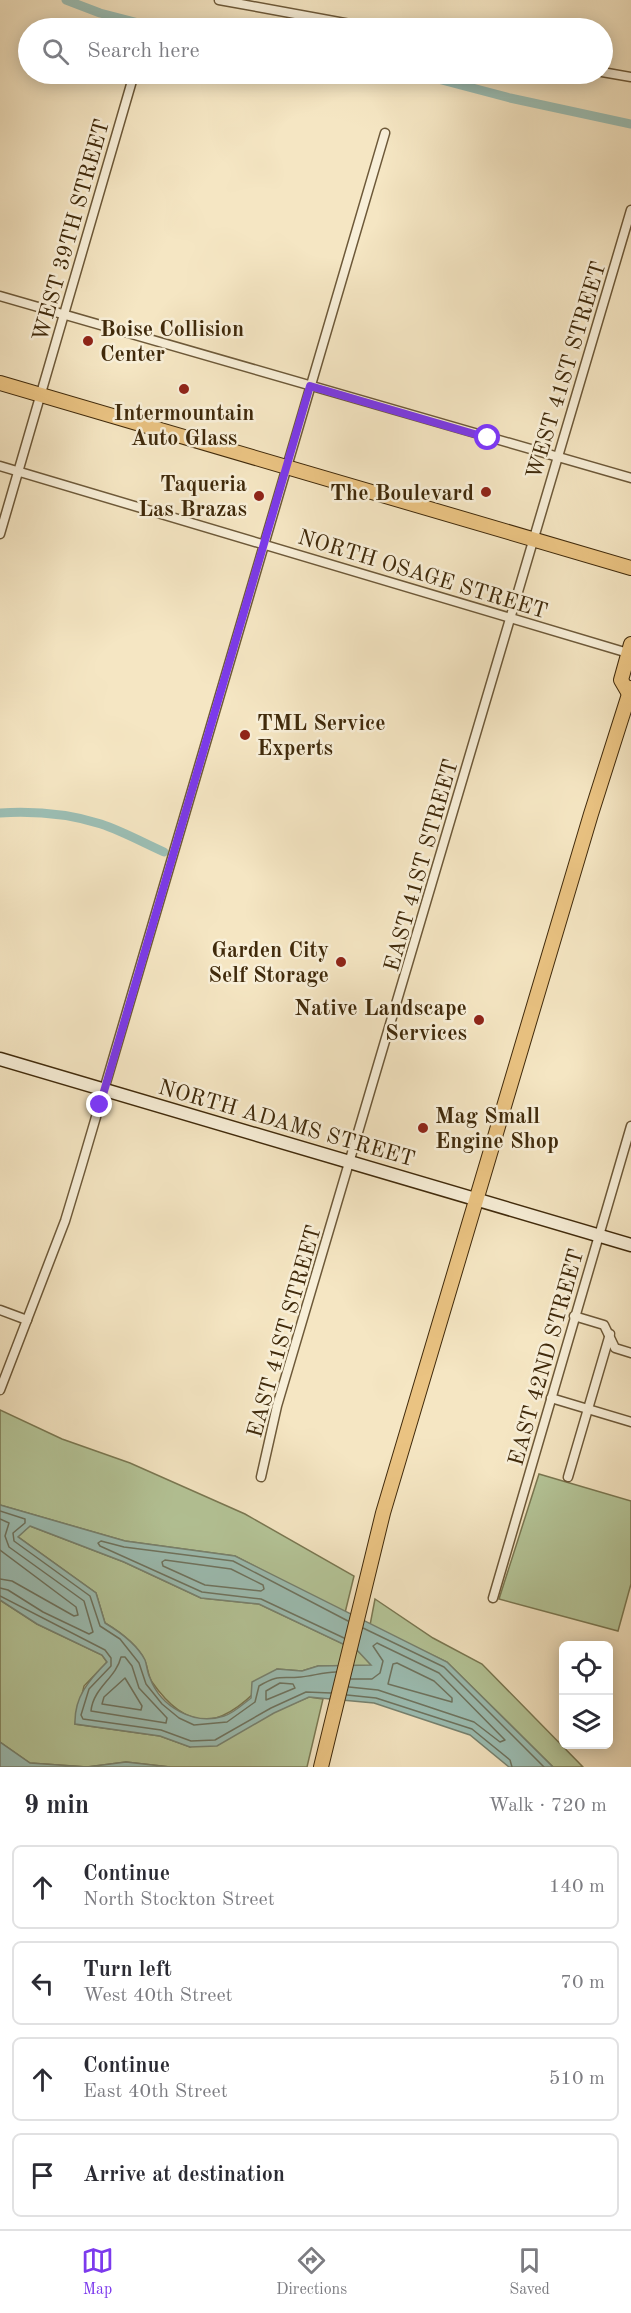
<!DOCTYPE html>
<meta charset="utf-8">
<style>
:root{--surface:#fff;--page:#f2f2f3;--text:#2b2b33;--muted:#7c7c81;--line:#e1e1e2;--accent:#7c3aed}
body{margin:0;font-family:"Old Standard TT",serif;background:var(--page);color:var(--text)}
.controls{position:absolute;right:18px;bottom:18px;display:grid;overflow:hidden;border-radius:9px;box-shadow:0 3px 15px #0003}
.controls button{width:54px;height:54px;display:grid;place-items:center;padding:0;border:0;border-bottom:2px solid var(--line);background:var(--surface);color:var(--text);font:30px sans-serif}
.stop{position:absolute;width:18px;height:18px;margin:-14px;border:4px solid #7c3aed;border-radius:50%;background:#fff}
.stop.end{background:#7c3aed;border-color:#fff;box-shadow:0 2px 6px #0008}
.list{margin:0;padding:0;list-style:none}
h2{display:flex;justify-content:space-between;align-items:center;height:78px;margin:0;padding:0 24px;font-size:26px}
h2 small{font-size:20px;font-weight:400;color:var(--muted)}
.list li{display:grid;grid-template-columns:39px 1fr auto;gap:18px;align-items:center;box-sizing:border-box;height:84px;margin:0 12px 12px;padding:0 12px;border:2px solid var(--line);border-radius:9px}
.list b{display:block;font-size:22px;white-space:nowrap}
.list p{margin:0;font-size:20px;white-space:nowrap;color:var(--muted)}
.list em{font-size:20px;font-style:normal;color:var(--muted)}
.icon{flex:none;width:33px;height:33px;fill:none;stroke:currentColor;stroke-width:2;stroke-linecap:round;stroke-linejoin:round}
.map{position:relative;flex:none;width:631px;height:1767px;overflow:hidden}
.search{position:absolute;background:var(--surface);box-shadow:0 3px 15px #0003;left:18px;right:18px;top:18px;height:66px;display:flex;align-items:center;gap:15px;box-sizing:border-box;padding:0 21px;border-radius:33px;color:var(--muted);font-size:22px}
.sheet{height:462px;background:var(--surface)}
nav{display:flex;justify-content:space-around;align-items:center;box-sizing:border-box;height:84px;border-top:2px solid var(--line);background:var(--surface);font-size:16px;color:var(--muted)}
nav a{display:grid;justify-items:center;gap:3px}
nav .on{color:var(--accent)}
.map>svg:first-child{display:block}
.green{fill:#b5c699;stroke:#7a7852;stroke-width:1.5}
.water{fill:#9cbfb5;stroke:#778371;stroke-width:1.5;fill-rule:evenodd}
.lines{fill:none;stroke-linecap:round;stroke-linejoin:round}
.shore{stroke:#6e7460;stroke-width:1.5}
.canal{stroke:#9cbfb5;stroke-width:9}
.street-casing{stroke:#6d5939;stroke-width:11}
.secondary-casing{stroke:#402a0b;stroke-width:15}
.primary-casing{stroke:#402a0b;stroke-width:16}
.street{stroke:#f8efd8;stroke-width:8}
.secondary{stroke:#f8efd8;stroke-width:12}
.primary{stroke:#eac382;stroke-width:14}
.route{stroke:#7c3aed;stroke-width:8}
.poi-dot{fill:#8f2418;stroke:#f8efd8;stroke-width:2}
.labels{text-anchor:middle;stroke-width:5;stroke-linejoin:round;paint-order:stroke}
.street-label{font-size:22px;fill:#402a0b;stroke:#f8efd8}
.poi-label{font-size:22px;font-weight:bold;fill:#402a0b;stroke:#f8efd8;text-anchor:end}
</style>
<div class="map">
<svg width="631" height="1767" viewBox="0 0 631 1767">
<rect width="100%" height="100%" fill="#f5e6c3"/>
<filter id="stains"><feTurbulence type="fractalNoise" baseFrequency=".00333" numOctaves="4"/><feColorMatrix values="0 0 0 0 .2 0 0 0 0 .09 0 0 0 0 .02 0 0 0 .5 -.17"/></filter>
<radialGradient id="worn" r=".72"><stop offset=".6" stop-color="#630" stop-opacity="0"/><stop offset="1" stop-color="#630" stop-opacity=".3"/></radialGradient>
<g class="green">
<polygon points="0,1410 62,1439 130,1463 245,1514 354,1576 345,1613 235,1556 125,1541 0,1505"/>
<polygon points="539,1474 631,1501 631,1584 618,1631 499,1599"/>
<path d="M30,1526L124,1562L201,1598L259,1604L358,1651L372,1666H318L302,1671L277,1669C235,1716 198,1748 152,1682C148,1676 148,1668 145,1661C137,1644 120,1632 105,1623L96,1593L17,1536Z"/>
<polygon points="375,1599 433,1638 482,1664 583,1767 553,1767 447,1662 370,1625"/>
<polygon points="0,1600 37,1624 102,1655 107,1662 84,1686 75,1724 160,1736 190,1747 309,1697 323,1699 307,1767 170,1767 126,1762 87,1767 30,1763 0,1742"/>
</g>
<g class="water">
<path d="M0,1505L125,1541L235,1556L447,1662L553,1767H509L470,1735L374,1703L309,1697L274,1713L217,1746L190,1747L160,1736L75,1724C74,1697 89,1680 107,1662L102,1655L37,1624L0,1600ZM30,1526L124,1562L201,1598L259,1604L358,1651L371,1665L318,1666L302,1671L277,1669L252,1682L251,1698C243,1704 234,1713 224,1716C194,1726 161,1707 150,1678C147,1672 147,1665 145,1660C137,1644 120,1632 105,1623L96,1593L18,1537Z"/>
<polygon points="0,1742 30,1763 87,1767 126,1762 170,1767 0,1767"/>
</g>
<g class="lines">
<g class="shore">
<path d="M0,1511L25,1519V1523L13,1533L14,1541L90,1596L100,1626L120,1639L139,1663L146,1684L162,1704L179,1718L194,1725L227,1722L255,1702L259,1686C280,1674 279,1679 301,1677C313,1676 323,1672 336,1672"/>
<polyline points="0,1519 9,1523 5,1536 9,1547 84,1601 93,1632 89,1634 43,1612 8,1590 0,1588"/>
<polyline points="0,1550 76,1607 78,1615 74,1616 12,1581 0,1579"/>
<polygon points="165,1560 231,1569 263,1585 264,1589 261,1591 205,1585 163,1566 162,1562"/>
<polyline points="0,1596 105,1650 111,1658 111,1666 89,1689 81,1715 83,1719 161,1730 191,1741 215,1740 271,1708 306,1692 331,1693"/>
<polyline points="363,1628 444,1667 544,1767"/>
<polyline points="344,1638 261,1599 202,1592 100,1546 98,1543 101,1541 124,1547 233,1561 348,1621"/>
<path d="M121,1657H125L132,1666L139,1688L167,1718L166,1723L91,1711C93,1688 116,1678 121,1657Z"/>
<polygon points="397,1663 434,1681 452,1698 452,1702 388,1684 393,1664"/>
<polygon points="125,1678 142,1706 141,1710 102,1704 104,1697"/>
<polygon points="280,1683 293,1684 295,1688 266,1700 266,1691"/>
<polyline points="349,1687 378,1690 474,1722 500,1742 505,1740 439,1673 377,1643 373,1646 383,1661 380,1673 372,1679 351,1679"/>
<polyline points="347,1695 376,1698 472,1729 510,1760 512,1767"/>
</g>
<g class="canal">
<polyline points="66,0 100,13 158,28"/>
<polyline points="419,74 510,98 631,124"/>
<path d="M0,813C33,811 69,814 101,824C122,831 144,843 164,852"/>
</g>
<defs>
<g id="street">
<polyline points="219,0 372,28"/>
<polyline points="602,72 631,77"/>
<polyline points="0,296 631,478"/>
<polyline points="0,466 628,653"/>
<polyline points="0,534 134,74"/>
<polyline points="0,1310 27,1320"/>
<polyline points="574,1316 604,1325 615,1348 631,1353"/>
<polyline points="0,1390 65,1221 81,1168 385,133"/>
<polyline points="551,1398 631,1422"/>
<polyline points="261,1477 277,1406 631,210"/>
<polyline points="568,1477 610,1334"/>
<polyline points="493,1598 631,1126"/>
</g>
<polyline id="secondary" points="0,1059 631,1245"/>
<g id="primary">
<polyline points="0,383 631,568"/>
<polyline points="628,692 621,680 631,644"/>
<polyline points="321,1767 383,1513 591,814 631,688"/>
</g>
</defs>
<use href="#street" class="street-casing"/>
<use href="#secondary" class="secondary-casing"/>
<use href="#primary" class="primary-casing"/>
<use href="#street" class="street"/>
<use href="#secondary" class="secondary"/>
<use href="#primary" class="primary"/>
</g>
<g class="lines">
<polyline class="route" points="100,1105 310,386 488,438"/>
</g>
<g class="poi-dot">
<circle cx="88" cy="341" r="6"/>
<circle cx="184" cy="389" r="6"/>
<circle cx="486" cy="492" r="6"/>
<circle cx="259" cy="496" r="6"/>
<circle cx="245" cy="735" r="6"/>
<circle cx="341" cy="962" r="6"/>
<circle cx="479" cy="1020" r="6"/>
<circle cx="423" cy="1128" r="6"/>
</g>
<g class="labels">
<g class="street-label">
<text transform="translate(70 230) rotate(-74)" y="8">WEST 39TH STREET</text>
<text transform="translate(565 370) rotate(-73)" y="8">WEST 41ST STREET</text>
<text transform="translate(423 573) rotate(17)" y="8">NORTH OSAGE STREET</text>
<text transform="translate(420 865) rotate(-74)" y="8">EAST 41ST STREET</text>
<text transform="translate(287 1122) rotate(16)" y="8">NORTH ADAMS STREET</text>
<text transform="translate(283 1331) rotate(-74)" y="8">EAST 41ST STREET</text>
<text transform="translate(545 1357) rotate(-74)" y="8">EAST 42ND STREET</text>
</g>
<g class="poi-label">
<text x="100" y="336" text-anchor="start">Boise Collision<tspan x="100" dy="25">Center</tspan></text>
<text x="184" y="420" text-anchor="middle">Intermountain<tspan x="184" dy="25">Auto Glass</tspan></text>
<text x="247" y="491">Taqueria<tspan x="247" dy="25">Las Brazas</tspan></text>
<text x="474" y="500">The Boulevard</text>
<text x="257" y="730" text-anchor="start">TML Service<tspan x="257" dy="25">Experts</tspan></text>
<text x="329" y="957">Garden City<tspan x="329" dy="25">Self Storage</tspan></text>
<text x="467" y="1015">Native Landscape<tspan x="467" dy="25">Services</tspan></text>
<text x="435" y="1123" text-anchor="start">Mag Small<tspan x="435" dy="25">Engine Shop</tspan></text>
</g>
</g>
<rect width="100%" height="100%" filter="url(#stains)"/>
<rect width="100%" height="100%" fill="url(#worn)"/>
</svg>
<div class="controls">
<button><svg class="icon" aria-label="locate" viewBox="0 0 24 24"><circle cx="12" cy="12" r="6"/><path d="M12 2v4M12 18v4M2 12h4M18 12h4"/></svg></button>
<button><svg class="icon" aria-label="layers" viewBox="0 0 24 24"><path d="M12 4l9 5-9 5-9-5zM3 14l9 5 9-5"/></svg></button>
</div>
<div class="stop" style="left:488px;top:438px"></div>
<div class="stop end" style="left:100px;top:1105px"></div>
<div class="search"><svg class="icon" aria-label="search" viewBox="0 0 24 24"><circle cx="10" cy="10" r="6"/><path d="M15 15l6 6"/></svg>Search here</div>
</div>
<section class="sheet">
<h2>9 min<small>Walk · 720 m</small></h2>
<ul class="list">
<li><svg class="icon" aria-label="ahead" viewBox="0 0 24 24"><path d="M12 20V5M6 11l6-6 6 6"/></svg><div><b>Continue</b><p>North Stockton Street</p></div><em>140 m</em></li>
<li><svg class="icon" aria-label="left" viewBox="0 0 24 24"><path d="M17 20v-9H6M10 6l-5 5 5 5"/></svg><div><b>Turn left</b><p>West 40th Street</p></div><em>70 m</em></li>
<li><svg class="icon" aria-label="ahead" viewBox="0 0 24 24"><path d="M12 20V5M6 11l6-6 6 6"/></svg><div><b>Continue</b><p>East 40th Street</p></div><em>510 m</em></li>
<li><svg class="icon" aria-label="arrive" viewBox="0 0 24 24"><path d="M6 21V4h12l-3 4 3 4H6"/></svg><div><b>Arrive at destination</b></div></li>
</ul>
</section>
<nav>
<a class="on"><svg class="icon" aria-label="map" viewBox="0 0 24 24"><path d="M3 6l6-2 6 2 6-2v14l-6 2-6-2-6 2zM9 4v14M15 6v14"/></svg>Map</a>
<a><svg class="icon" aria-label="directions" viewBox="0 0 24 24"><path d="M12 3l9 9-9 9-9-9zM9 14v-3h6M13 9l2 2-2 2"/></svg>Directions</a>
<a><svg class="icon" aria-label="saved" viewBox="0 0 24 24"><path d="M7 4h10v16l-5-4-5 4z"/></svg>Saved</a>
</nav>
